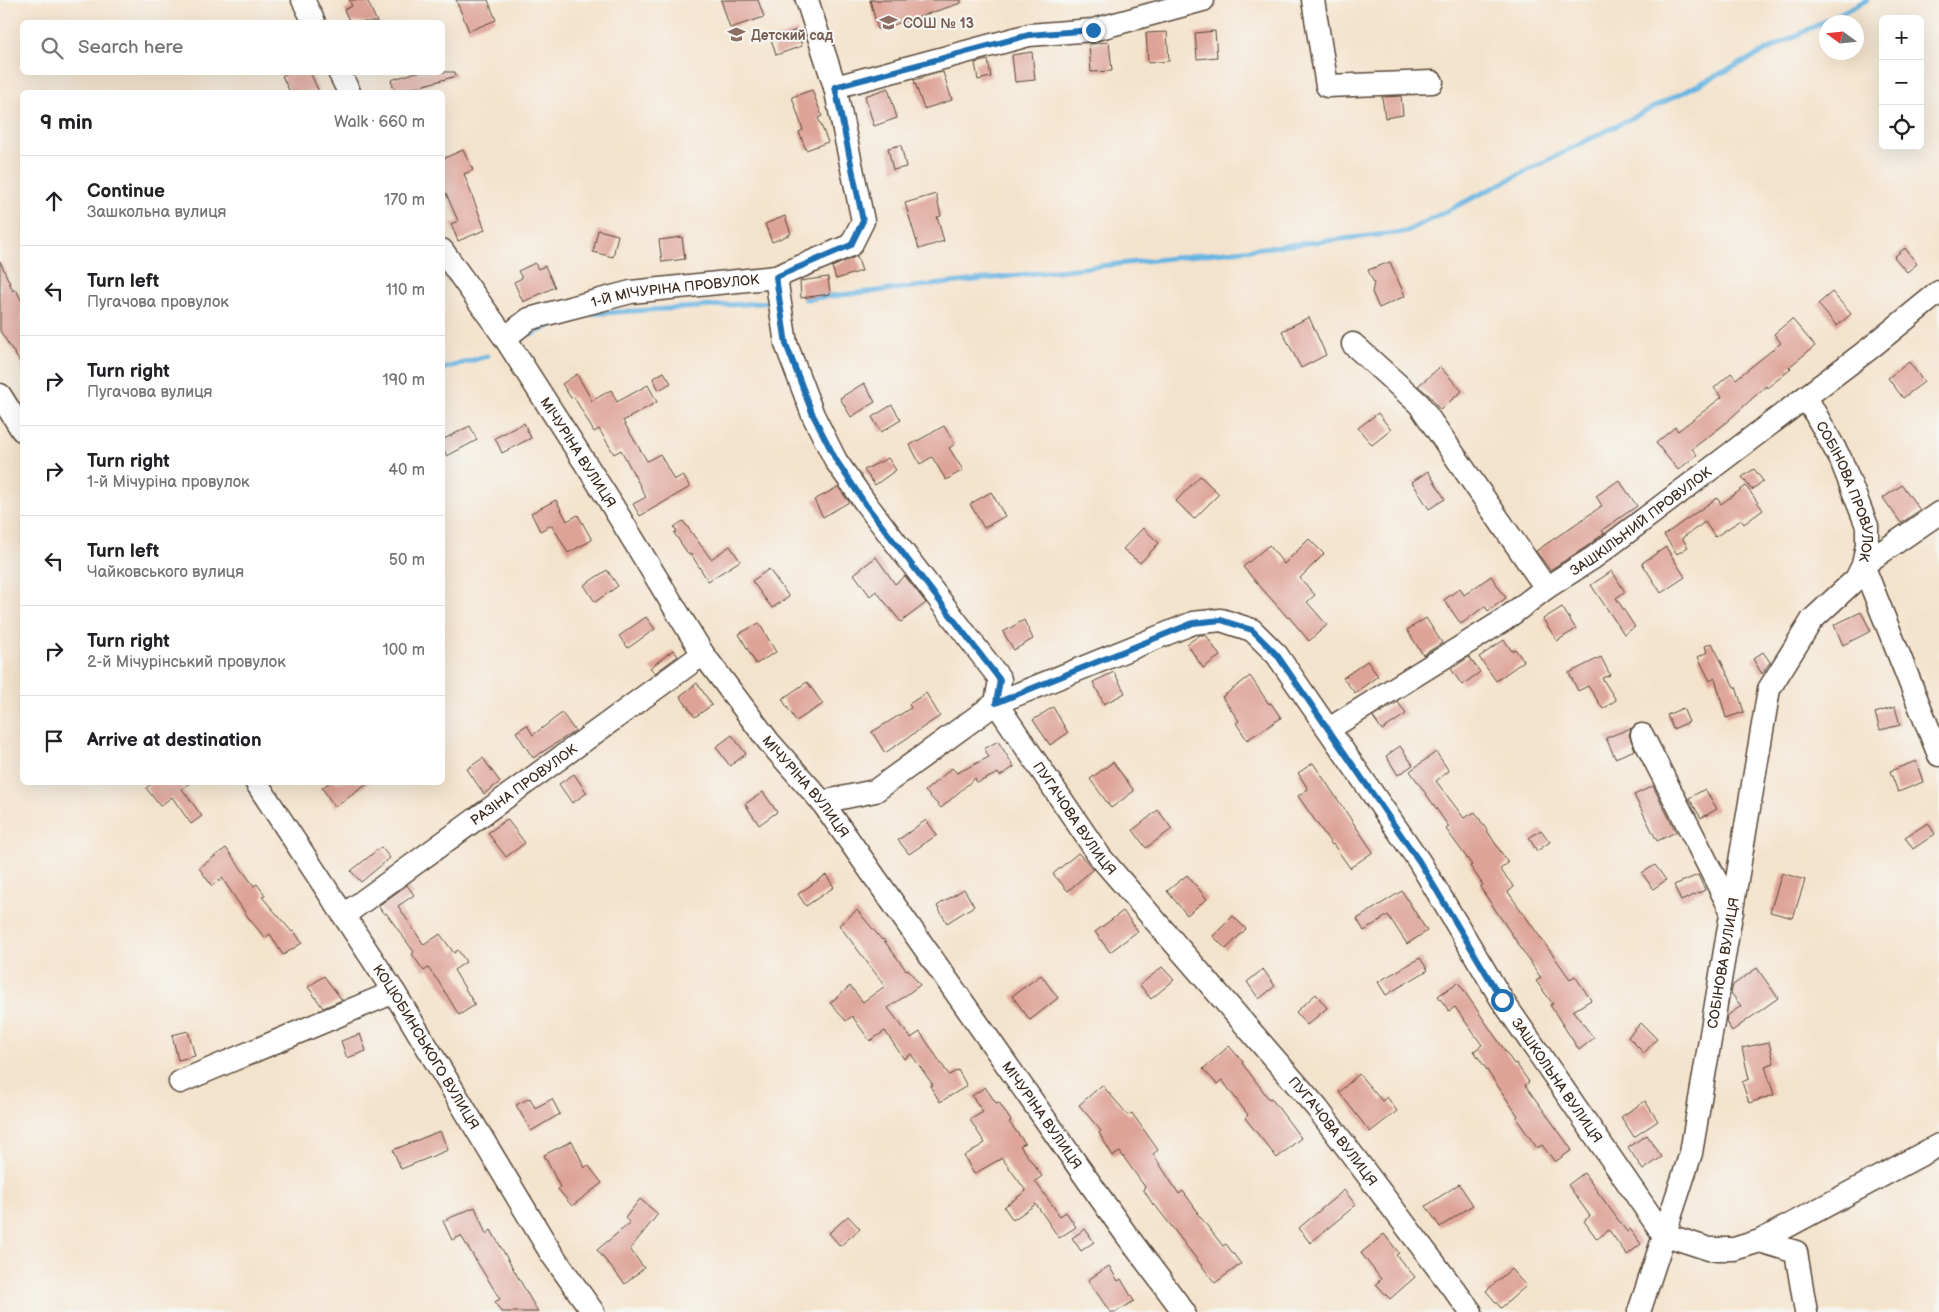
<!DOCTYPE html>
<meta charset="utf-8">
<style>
:root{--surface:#fff;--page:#f2f2f2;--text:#202124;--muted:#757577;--line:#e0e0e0}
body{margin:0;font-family:"Balsamiq Sans",sans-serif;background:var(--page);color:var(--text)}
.controls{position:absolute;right:15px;top:15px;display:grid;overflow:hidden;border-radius:8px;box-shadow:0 5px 20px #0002}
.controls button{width:45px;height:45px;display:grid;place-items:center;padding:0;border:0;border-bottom:1px solid var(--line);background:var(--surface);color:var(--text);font:25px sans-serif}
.compass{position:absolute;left:1819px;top:15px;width:45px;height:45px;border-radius:50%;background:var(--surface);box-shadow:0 5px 20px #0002;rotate:285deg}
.stop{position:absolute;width:15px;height:15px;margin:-11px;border:4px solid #1f6fb2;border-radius:50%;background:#fff}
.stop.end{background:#1f6fb2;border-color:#fff;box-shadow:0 1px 5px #0008}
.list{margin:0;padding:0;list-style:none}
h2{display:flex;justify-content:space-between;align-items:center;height:65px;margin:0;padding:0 20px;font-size:21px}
h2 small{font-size:16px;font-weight:400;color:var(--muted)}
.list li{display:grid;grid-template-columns:32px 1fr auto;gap:15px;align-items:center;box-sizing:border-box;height:90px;padding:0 20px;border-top:1px solid var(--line)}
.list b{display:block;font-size:19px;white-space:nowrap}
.list p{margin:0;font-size:16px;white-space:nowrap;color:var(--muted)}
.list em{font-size:16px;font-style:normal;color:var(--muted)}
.icon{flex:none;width:28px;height:28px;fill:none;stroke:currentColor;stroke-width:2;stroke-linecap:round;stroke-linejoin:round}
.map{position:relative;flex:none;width:1939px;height:1312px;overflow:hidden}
.search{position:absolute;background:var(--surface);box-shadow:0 5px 20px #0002;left:20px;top:20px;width:425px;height:55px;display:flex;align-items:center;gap:12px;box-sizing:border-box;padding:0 18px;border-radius:8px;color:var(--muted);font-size:19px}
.panel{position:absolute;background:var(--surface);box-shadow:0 5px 20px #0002;left:20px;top:90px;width:425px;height:695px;border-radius:8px}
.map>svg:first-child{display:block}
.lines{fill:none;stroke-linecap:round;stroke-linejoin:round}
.stream{stroke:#69b5e2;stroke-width:5}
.building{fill:#dea397}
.minor-casing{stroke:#574638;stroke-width:25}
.minor{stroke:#fff;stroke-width:22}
.route{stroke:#1f6fb2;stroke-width:6}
.labels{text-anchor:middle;stroke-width:4;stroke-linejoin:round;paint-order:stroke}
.education-label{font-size:14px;font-weight:bold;fill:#785e54;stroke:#f6f6f2;text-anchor:start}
.street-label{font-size:14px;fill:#3b2a1e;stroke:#f6f6f2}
</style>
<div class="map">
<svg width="1939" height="1312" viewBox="0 0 1939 1312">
<rect width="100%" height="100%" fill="#f6f6f2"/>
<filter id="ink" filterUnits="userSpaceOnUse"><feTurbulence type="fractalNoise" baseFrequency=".02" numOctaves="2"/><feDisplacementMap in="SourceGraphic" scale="10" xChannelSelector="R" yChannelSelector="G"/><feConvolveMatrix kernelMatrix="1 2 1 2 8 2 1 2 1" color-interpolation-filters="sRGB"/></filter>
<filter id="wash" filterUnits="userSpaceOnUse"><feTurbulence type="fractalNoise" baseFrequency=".0096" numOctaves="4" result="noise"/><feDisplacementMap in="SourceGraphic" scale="20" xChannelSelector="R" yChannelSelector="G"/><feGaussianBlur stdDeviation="1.12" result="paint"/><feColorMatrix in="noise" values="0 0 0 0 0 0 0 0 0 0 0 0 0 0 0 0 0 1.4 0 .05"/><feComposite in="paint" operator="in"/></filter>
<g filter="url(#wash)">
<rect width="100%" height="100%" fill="#f4e3cc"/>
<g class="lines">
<g class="stream">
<polyline points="805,299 1405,232 1867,0"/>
<polyline points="586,314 775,302"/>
<polyline points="532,334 564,320"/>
<polyline points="442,369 487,356"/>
</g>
</g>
<g id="blocks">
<g class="building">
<polygon points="349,0 367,0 377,22 350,22 344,10 352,6"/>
<polygon points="456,0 488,0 496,20 469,31"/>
<polygon points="721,0 758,0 764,17 730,28"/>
<polygon points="870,0 961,0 961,3 878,30"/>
<polygon points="797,30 802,46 776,55 771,39"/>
<polygon points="1215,31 1217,57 1197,59 1195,33"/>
<polygon points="1167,32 1169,61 1148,63 1146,33"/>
<polygon points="1109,42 1112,71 1091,72 1089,44"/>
<polygon points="1032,52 1035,80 1015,82 1012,55"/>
<polygon points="988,60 991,77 978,80 975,63"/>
<polygon points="289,72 310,72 319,92 290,92 282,76"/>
<polygon points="417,72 455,72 456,76 400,92 395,92 391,80"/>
<polygon points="943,72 952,100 924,109 914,80"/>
<polygon points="888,88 897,118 874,126 865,96"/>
<polygon points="812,90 822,116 818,118 828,142 806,150 799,132 803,130 792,97"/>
<polygon points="1401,96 1403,115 1385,118 1382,97"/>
<polygon points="901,145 906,167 893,170 888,148"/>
<polygon points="463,150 473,170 464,174 485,230 458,241 451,224 458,221 442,184 442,159"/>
<polygon points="936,194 941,216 937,217 944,241 919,249 905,203"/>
<polygon points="785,216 791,234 772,242 765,224"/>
<polygon points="598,230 618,235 613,257 593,252"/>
<polygon points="682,237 685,259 662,262 659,240"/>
<polygon points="1905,248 1917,264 1907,272 1894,257"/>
<polygon points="857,256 862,271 836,279 832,267"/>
<polygon points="0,261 13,291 16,289 22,302 22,365 0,331"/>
<polygon points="1390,262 1405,296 1379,308 1372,292 1374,283 1368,270"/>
<polygon points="535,263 538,269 545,266 555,287 523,302 514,282 522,278 518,271"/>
<polygon points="828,277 830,294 801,298 800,281"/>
<polygon points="1832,292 1851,314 1837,326 1818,304"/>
<polygon points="1309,317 1326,355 1301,368 1282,331"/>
<polygon points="1792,319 1815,346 1789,367 1791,369 1767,388 1766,386 1722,426 1692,449 1697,455 1678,470 1656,443 1675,427 1678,431 1722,397 1714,388 1731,373 1736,379 1781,343 1774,334"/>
<polygon points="1909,362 1924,382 1903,398 1888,378"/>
<polygon points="1440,367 1462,391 1440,410 1430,396 1418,386"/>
<polygon points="664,372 671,383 659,390 653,378"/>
<polygon points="577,374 592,401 611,390 617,402 648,385 657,402 623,421 647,461 660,454 674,480 683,475 690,487 640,516 633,504 646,497 621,450 614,454 599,429 594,432 574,397 571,398 562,384"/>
<polygon points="864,383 875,402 851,417 840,398"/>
<polygon points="892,405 901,420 881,432 872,417"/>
<polygon points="1378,413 1391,430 1372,445 1358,428"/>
<polygon points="524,423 531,438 502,453 495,438"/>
<polygon points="470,426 477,440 447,456 442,447 442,440"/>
<polygon points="944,426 955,444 949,448 963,470 946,480 932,457 920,464 910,445"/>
<polygon points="888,458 896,470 875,485 864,470"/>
<polygon points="1754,469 1763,481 1752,490 1742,477"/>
<polygon points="1428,471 1445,499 1429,509 1412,482"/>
<polygon points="1200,476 1219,494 1194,519 1176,501"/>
<polygon points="1619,480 1637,506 1602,530 1604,533 1586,547 1550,570 1536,551 1602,506 1596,496"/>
<polygon points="1902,485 1920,510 1901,523 1883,498"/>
<polygon points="1746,486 1763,510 1744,524 1741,520 1715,537 1705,522 1682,538 1688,547 1677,554 1664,535 1717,498 1721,504"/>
<polygon points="838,487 849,502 823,517 814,500"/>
<polygon points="991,492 1005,516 984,528 970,504"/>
<polygon points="556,500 567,521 578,515 592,540 568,553 552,525 540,531 531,513"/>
<polygon points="683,521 711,559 730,546 740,561 708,581 691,554 689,555 674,533 677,531 674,527"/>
<polygon points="1143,528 1159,543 1140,563 1123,549"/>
<polygon points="1309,539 1324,554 1300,578 1315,595 1307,602 1327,625 1309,641 1289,617 1288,618 1243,567 1269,545 1284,564"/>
<polygon points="1666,547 1685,577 1661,593 1642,563"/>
<polygon points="876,557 895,584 905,576 926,603 901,622 876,591 870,596 854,574"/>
<polygon points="769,569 789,597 772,608 752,581"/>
<polygon points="607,570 618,586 595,602 584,585"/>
<polygon points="1612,571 1625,592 1616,598 1635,627 1624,634 1591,585"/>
<polygon points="1491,576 1506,598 1488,611 1485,606 1461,624 1444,600 1460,588 1464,595"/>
<polygon points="1562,607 1576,629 1557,641 1543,619"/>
<polygon points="1861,612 1871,631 1843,645 1834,625"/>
<polygon points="646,617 655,629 628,648 619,636"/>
<polygon points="1426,618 1442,643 1423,655 1407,630"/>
<polygon points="1024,620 1033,639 1014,650 1003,632"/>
<polygon points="759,623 776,652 756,664 739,634"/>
<polygon points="1200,635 1206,635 1220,656 1203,668 1187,644"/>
<polygon points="1504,640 1512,651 1515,649 1524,661 1496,681 1479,657"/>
<polygon points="1712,643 1734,687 1736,687 1744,712 1726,718 1715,678 1710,681 1698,657 1707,652 1705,646"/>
<polygon points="673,650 678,656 655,673 650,668"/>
<polygon points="1763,652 1770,662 1762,674 1753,659"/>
<polygon points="1469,657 1480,672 1462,685 1451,669"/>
<polygon points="1601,657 1610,675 1602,678 1616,700 1603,709 1588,686 1578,691 1569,673"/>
<polygon points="1367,661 1378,676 1355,693 1343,678"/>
<polygon points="1114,672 1125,693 1104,704 1093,682"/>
<polygon points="1250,676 1269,704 1271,703 1281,718 1247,740 1236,723 1239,721 1222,697"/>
<polygon points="807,682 823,704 796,721 782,699"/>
<polygon points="697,683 712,705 695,717 680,696"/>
<polygon points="926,693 940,716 885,753 872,732 911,708 909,704"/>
<polygon points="1398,702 1406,714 1382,730 1373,717"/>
<polygon points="1053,707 1068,733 1050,745 1033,720"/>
<polygon points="1895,707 1900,725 1880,730 1875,713"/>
<polygon points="1683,708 1689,722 1673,729 1667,715"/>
<polygon points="562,713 575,731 533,758 516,732 527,725 533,735"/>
<polygon points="1631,728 1629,735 1635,750 1615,758 1606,738"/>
<polygon points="732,735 746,754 730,766 716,747"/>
<polygon points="998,741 1014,767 1000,776 998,773 977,783 975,778 941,808 925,791 952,768 957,773 989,757 984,749"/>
<polygon points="1400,746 1413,765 1398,775 1386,756"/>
<polygon points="1436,752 1449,771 1436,781 1464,818 1475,812 1508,863 1500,869 1514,887 1508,892 1570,979 1575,976 1591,1000 1573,1011 1594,1038 1579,1050 1550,1005 1553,1004 1536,981 1541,978 1480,887 1483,885 1470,866 1472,865 1446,829 1449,827 1410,771"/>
<polygon points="483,758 500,782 484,794 467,769"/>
<polygon points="1916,761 1923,782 1898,792 1890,771"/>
<polygon points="1113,762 1134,791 1111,808 1090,779"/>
<polygon points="1313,763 1373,852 1350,868 1333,844 1332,845 1298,796 1308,789 1298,773"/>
<polygon points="574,774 587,793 572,803 559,784"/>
<polygon points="154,782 191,782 182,789 202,816 191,824 172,797 160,806 146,788"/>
<polygon points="330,782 370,782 335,807 322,788"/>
<polygon points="1653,786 1676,832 1657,841 1634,795"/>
<polygon points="1705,789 1717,809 1701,818 1689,798"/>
<polygon points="763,792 777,812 759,825 745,804"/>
<polygon points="1158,810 1172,829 1146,848 1133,830"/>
<polygon points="507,819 525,843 506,857 488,833"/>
<polygon points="926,820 937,835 909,854 898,840"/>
<polygon points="1928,823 1935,834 1913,849 1905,837"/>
<polygon points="1541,830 1550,842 1537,851 1529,838"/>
<polygon points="381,847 390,858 361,882 351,871"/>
<polygon points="226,848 254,886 257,884 265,895 262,897 292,932 294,931 302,943 283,955 270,934 265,938 250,920 222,878 212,886 199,868"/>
<polygon points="1078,853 1093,869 1068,891 1053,874"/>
<polygon points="1655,865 1666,880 1653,889 1642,873"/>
<polygon points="1782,873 1805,880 1793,918 1770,912"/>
<polygon points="826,875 834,887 806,906 798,894"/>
<polygon points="1187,875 1207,899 1187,915 1167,891"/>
<polygon points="1698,875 1705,890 1681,901 1674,885"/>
<polygon points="407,885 414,895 398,906 424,945 440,934 454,953 458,950 466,962 454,970 475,1005 459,1015 438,981 428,968 424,971 412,954 414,952 386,913 384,914 378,906"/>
<polygon points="964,889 974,906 947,923 937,906"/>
<polygon points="1402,891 1427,931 1407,944 1388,915 1364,931 1357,919"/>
<polygon points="857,910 882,940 883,939 906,970 908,969 920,985 888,1008 911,1038 920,1032 949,1075 958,1070 967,1086 940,1102 930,1086 933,1085 911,1054 904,1059 885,1031 870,1041 852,1016 846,1021 830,1003 850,986 863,1002 885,986 839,925"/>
<polygon points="1123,911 1138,931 1110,952 1095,932"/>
<polygon points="1233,916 1246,929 1226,949 1213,936"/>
<polygon points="1420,958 1428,970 1386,995 1378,982"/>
<polygon points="1162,967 1174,980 1151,999 1140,985"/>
<polygon points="1757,968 1778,998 1732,1031 1726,1022 1727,1016 1741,1006 1731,993 1733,985"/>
<polygon points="1263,969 1275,986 1259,999 1247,982"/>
<polygon points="1041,975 1058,998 1030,1020 1012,996"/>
<polygon points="324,976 342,1000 323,1008 308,987"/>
<polygon points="1458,982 1514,1064 1516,1063 1529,1082 1525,1085 1572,1150 1555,1162 1542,1145 1537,1148 1516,1118 1518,1116 1474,1051 1482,1045 1455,1007 1449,1011 1438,996"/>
<polygon points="1316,994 1327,1008 1307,1025 1296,1012"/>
<polygon points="1641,1023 1657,1039 1644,1053 1628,1037"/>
<polygon points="188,1031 195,1056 178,1060 172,1035"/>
<polygon points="360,1034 366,1051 347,1058 341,1041"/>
<polygon points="1769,1042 1774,1063 1765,1066 1774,1095 1749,1103 1742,1082 1749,1079 1742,1048"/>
<polygon points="1229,1046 1243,1062 1242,1063 1269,1099 1271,1098 1301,1138 1277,1158 1245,1118 1248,1115 1222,1080 1217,1084 1203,1069"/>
<polygon points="1359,1074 1382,1101 1387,1097 1397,1111 1370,1132 1339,1092"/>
<polygon points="1102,1085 1128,1115 1132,1113 1158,1150 1153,1154 1179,1194 1183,1191 1198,1212 1197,1213 1223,1246 1226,1244 1241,1264 1215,1283 1155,1205 1154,1206 1143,1189 1145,1187 1120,1152 1113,1156 1099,1133 1101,1131 1079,1105"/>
<polygon points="985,1087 996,1103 999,1102 1011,1121 1009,1122 1025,1143 1020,1146 1042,1176 1035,1181 1060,1216 1066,1212 1076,1227 1059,1238 1036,1204 1013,1220 1004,1207 1026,1191 1002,1158 974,1174 964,1156 985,1143 970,1120 983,1112 972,1096"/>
<polygon points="530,1098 535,1108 552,1099 560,1114 531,1131 516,1105"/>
<polygon points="1645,1101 1658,1121 1634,1137 1621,1117"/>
<polygon points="440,1131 448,1150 401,1169 393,1150"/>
<polygon points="1647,1135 1662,1157 1643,1170 1628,1147"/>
<polygon points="572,1141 585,1168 588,1165 602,1183 572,1206 558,1189 560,1187 544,1155"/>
<polygon points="1584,1173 1627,1232 1630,1229 1641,1244 1627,1255 1609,1230 1597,1239 1584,1221 1590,1216 1568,1185"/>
<polygon points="1459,1184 1473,1205 1440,1227 1426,1206"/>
<polygon points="1344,1190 1356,1205 1310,1243 1299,1228"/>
<polygon points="640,1199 658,1214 630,1249 644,1268 625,1284 597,1250 630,1223 625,1218"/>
<polygon points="475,1207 486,1234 491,1230 538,1312 501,1312 495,1302 500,1299 461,1236 452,1240 443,1221"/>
<polygon points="848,1216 860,1229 840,1246 829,1233"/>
<polygon points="1085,1229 1094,1242 1081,1251 1072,1238"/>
<polygon points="1384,1234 1399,1253 1396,1255 1415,1277 1390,1299 1376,1284 1381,1279 1361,1253"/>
<polygon points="1109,1266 1118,1281 1121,1279 1134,1301 1116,1312 1110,1312 1088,1280"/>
<polygon points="1511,1269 1526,1286 1501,1308 1486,1291"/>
</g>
</g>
</g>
<g filter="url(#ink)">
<use href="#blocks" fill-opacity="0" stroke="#574638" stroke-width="1"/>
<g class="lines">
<defs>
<g id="minor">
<polyline points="303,0 314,22"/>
<polyline points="1313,0 1327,86 1432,82"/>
<polyline points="339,72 349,92"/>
<polyline points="835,87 1029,35 1093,30 1203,0"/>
<path id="s1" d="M442,250L505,338L607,497L703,654L769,742L822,802L1125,1233L1184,1312"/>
<path id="s2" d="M776,277L786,344L813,415L836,461L867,505L1000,679L996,703L1101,858L1317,1108L1471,1312"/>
<path id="s3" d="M505,338L529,319L562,310L631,292L776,277L851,245L863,221L835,87L807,0"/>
<polyline points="1353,344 1419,404 1546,588"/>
<polyline points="0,395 22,430"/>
<path id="s4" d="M1806,397L1841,460L1867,526V545L1863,565L1939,755"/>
<path id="s5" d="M1329,729L1504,620L1546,588L1593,558L1869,349L1939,292"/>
<polyline points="1642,735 1732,912"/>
<path id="s6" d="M256,782L394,992L551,1253L593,1312"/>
<path id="s7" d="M822,802L875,791L996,703L1193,623L1221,620L1252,630L1277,655L1419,861L1502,1000L1663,1234L1709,1249H1734L1760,1241L1939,1145"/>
<path id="s8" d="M344,915L703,654"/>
<polyline points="180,1082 394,992"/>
<polyline points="1760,1241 1796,1252 1806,1312"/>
<path id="s9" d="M1639,1312L1691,1153L1769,689L1812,620L1856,579L1863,565L1939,513"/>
</g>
</defs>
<use href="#minor" class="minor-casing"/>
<use href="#minor" class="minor"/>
</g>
</g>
<g class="lines" filter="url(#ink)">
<polyline class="route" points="1093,30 1029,35 835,87 863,221 851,245 776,277 786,344 813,415 836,460 866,505 1000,680 996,703 1193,623 1221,620 1252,630 1277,655 1419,861 1502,1000"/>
</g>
<defs>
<symbol id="school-bare" viewBox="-9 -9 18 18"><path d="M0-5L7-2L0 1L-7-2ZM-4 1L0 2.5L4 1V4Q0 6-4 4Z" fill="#8d6e63" stroke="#f6f6f2" stroke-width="2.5" paint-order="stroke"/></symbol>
</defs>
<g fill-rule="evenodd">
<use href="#school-bare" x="876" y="10" width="25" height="25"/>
<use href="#school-bare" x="724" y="22" width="25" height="25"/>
</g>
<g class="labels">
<g class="education-label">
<text x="903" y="28">СОШ № 13</text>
<text x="751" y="40">Детский сад</text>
</g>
<g class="street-label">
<text dy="5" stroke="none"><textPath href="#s3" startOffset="180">1-Й МІЧУРІНА ПРОВУЛОК</textPath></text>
<text dy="5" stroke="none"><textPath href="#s1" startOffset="244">МІЧУРІНА ВУЛИЦЯ</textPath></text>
<text dy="5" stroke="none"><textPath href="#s4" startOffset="104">СОБІНОВА ПРОВУЛОК</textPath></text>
<text dy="5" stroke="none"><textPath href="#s5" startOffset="375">ЗАШКІЛЬНИЙ ПРОВУЛОК</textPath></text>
<text dy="5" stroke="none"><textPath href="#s8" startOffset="222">РАЗІНА ПРОВУЛОК</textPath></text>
<text dy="5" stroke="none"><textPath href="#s1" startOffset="649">МІЧУРІНА ВУЛИЦЯ</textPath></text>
<text dy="5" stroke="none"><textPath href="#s2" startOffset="632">ПУГАЧОВА ВУЛИЦЯ</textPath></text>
<text dy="5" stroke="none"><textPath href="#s9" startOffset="360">СОБІНОВА ВУЛИЦЯ</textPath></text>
<text dy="5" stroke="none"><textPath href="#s6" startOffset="315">КОЦЮБИНСЬКОГО ВУЛИЦЯ</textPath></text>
<text dy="5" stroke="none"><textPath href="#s7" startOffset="1022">ЗАШКОЛЬНА ВУЛИЦЯ</textPath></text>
<text dy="5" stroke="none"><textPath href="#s1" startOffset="1054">МІЧУРІНА ВУЛИЦЯ</textPath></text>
<text dy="5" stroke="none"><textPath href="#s2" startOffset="1038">ПУГАЧОВА ВУЛИЦЯ</textPath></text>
</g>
</g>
</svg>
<div class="controls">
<button>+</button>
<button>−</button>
<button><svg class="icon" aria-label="locate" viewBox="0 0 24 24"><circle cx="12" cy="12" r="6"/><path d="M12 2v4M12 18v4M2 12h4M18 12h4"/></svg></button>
</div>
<svg class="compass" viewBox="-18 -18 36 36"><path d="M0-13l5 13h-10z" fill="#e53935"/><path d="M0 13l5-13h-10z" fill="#757577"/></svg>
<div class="stop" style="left:1502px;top:1000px"></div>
<div class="stop end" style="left:1093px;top:30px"></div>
<div class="search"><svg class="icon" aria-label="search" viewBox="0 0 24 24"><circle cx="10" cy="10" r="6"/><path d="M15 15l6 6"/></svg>Search here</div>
<section class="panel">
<h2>9 min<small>Walk · 660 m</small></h2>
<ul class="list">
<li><svg class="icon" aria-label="ahead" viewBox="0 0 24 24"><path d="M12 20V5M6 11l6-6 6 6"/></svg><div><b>Continue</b><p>Зашкольна вулиця</p></div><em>170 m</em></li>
<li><svg class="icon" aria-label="left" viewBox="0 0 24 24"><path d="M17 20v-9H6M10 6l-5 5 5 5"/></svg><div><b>Turn left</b><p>Пугачова провулок</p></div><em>110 m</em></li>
<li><svg class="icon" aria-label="right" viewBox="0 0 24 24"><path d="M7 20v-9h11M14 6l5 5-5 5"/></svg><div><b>Turn right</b><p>Пугачова вулиця</p></div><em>190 m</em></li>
<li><svg class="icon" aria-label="right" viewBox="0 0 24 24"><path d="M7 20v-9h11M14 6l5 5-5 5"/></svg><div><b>Turn right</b><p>1-й Мічуріна провулок</p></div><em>40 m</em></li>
<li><svg class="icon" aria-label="left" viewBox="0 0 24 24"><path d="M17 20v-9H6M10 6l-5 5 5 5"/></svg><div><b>Turn left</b><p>Чайковського вулиця</p></div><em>50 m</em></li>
<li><svg class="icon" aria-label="right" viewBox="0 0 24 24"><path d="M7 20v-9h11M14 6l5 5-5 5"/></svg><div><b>Turn right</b><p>2-й Мічурінський провулок</p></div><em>100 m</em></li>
<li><svg class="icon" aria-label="arrive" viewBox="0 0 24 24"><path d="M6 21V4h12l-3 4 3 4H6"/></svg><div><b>Arrive at destination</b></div></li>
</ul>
</section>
</div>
